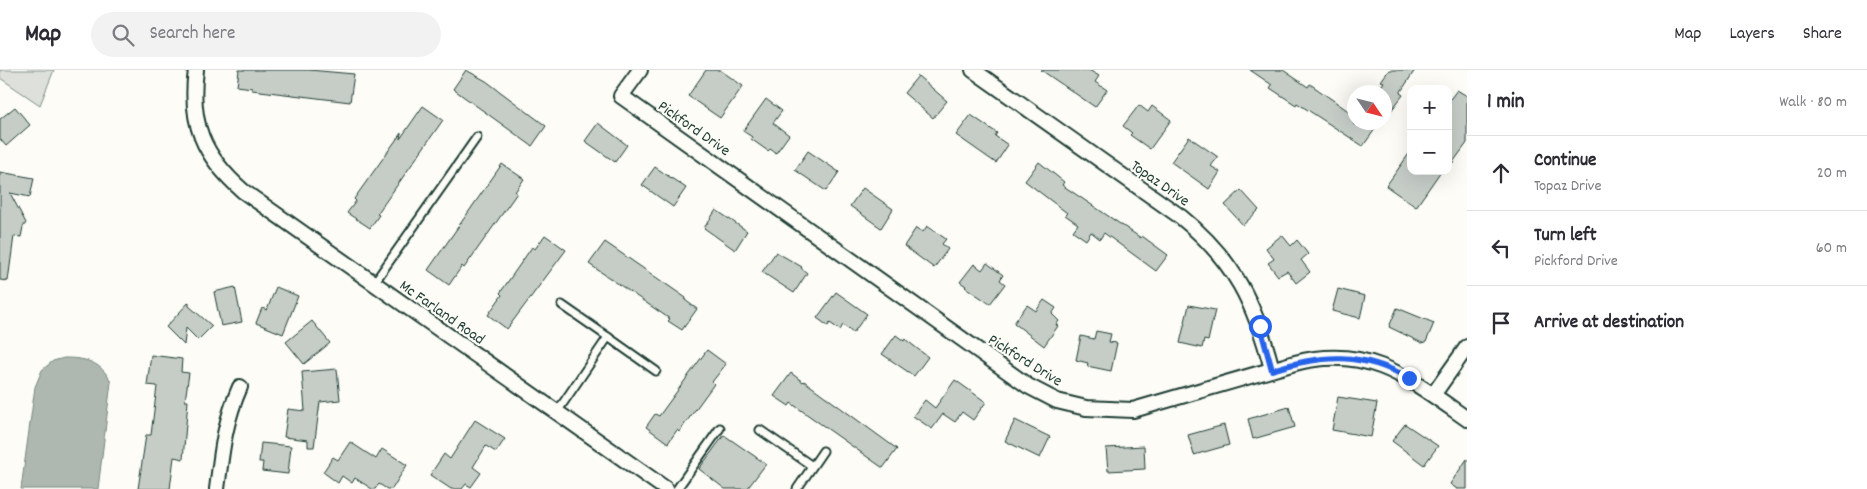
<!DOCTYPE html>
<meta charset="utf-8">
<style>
:root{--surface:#fff;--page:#f2f2f3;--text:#2b2b33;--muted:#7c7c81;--line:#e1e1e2}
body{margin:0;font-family:Dekko,sans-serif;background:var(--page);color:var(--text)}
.controls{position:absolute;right:15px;top:15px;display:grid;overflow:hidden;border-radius:10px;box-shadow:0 5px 20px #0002}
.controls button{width:45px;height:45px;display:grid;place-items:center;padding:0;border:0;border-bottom:1px solid var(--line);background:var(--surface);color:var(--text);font:25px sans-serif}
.compass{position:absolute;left:1347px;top:15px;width:45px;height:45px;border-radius:50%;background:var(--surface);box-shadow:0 5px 20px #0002;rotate:125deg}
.stop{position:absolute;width:15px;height:15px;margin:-11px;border:4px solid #2563eb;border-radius:50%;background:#fff}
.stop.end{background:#2563eb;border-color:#fff;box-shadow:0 1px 5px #0008}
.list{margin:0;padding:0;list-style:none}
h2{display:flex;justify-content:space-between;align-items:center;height:65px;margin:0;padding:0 20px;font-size:21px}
h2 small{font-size:16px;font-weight:400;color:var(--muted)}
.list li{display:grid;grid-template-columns:32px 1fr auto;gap:15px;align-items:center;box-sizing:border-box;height:75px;padding:0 20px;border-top:1px solid var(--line)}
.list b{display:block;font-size:19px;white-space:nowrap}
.list p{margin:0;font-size:16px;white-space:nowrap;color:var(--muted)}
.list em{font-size:16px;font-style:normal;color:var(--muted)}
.icon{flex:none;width:28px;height:28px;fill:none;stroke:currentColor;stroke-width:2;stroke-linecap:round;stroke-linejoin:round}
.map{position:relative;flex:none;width:1467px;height:419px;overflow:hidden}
header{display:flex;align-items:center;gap:30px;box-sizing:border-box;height:70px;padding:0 25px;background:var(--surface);border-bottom:1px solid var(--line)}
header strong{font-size:24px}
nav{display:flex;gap:28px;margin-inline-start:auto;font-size:18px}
.search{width:350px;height:45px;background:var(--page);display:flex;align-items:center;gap:12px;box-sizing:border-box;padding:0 18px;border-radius:28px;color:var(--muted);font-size:19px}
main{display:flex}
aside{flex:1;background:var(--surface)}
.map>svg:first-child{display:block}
.green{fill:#dde0db;stroke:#7e8e88}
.water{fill:#aeb8b1;stroke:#75877f}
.building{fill:#c6cdc7;stroke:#1f3d34}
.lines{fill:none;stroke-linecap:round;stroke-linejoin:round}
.service-casing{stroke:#1f3d34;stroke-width:11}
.minor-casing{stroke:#1f3d34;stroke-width:18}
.service{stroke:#fdfcf7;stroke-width:7}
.minor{stroke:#fdfcf7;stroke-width:14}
.route{stroke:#2563eb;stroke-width:6}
.labels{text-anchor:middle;stroke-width:4.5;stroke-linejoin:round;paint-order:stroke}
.street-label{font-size:16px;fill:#1f3d34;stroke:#fdfcf7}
</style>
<header>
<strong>Map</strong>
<div class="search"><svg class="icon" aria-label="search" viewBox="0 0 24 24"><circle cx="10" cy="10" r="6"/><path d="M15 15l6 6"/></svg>Search here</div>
<nav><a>Map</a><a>Layers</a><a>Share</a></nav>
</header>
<main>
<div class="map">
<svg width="1467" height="419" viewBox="0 0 1467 419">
<rect width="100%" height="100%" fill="#fdfcf7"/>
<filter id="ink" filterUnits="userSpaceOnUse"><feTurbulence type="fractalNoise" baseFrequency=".02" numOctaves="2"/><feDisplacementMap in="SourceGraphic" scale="10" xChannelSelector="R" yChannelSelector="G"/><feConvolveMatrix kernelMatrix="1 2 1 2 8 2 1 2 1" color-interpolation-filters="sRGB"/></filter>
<g filter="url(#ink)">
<polygon class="green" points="0,0 54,0 40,35 0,8"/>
<path class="water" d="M64,288C84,288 101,291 111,312L98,419H21L35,317L42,300L53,291Z"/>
<g class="building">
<polygon points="239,0 309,0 354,4 350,32 252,20 252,18 237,16"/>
<polygon points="466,0 486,11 546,56 532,76 453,19"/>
<polygon points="706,0 720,0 743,16 720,48 688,26"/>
<polygon points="1041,0 1089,0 1099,6 1095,12 1107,20 1095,37"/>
<polygon points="1250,0 1283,0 1308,17 1310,14 1354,45 1354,55 1356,52 1380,52 1363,76 1297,33 1296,35 1270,18 1272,15"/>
<polygon points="1389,0 1415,0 1400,23 1403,25 1384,50 1384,22 1377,22 1384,12 1381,11"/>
<polygon points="918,6 947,31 933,48 904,23"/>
<polygon points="1457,20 1467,26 1467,73 1448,99 1448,32"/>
<polygon points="766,29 782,41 773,53 789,65 776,83 770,79 768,81 751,69 752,67 743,61"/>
<polygon points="1139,35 1148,42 1152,36 1171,50 1150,79 1130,65 1132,63 1123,56"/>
<polygon points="423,36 443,50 377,144 379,145 370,158 347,143 356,131 354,129 401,63 400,69"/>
<polygon points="15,37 30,55 6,76 0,69 0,49"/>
<polygon points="971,45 997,63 995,66 1008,75 996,93 956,65"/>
<polygon points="598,53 627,75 615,92 585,71"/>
<polygon points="1189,67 1218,87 1211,96 1220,102 1209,119 1171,92"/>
<polygon points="808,81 839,102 826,121 795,100"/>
<polygon points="1411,81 1411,101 1441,101 1416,137 1386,116"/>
<polygon points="1039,92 1064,112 1062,115 1141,168 1142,166 1168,185 1156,201 1104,163 1100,169 1091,162 1086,170 1073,161 1078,154 1065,145 1067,143 1025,111"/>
<polygon points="502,94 524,109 515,122 517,123 464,198 462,196 449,215 428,200"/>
<polygon points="655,97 686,118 673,137 642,115"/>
<polygon points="0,102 34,108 30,127 10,123 26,153 23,157 21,167 14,166 8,211 0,210"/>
<polygon points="863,118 893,139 881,158 850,136"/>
<polygon points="1241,120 1259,140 1243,155 1225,135"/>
<polygon points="716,140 747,161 735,180 704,158"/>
<polygon points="927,156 946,169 942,174 948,179 934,198 904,176 916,158 923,162"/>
<polygon points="545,165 566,180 507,259 488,245 502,225 500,223 532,177 535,179"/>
<polygon points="1282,165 1291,176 1297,170 1308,184 1301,190 1310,202 1296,213 1287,201 1278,206 1268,193 1274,189 1266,178"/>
<polygon points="605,172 686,228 685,230 697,239 682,260 668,251 670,249 589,194"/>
<polygon points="776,182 802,197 801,198 807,203 794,223 762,202"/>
<polygon points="987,193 1003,205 1000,210 1005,214 990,234 965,217 966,216 960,212 974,194 982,200"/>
<polygon points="235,217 242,252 221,256 214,222"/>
<polygon points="276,217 298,226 283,264 256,253 262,238 267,240"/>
<polygon points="1338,219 1365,226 1360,248 1332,241"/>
<polygon points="836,222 867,244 853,263 843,255 840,260 830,253 828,256 817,248"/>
<polygon points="1044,230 1056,238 1052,244 1059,251 1056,255 1058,256 1044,276 1014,253 1027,235 1036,241"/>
<polygon points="189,232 189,236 212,256 198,270 186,258 184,275 166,257"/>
<polygon points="1189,235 1215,240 1208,271 1204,270 1202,278 1180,273"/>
<polygon points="1397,238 1434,253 1426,272 1422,273 1389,257"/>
<polygon points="312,251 330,273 304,294 286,272"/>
<polygon points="1096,261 1111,264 1109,272 1117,273 1111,301 1087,296 1088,293 1076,290 1081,266 1094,269"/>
<polygon points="896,265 904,271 905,269 928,287 914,306 882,284"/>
<polygon points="707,280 726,294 712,312 714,314 679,362 677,360 668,373 646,357 655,344 659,346"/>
<polygon points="151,285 182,289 181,302 189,303 185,331 188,331 183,389 174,387 170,419 138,419 146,365 151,365 157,316 147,315"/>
<polygon points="337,299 340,330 320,332 314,377 308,377 308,370 284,367 288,339 305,341 302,302"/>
<polygon points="791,303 803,312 804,311 897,379 883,398 791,333 789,336 774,326"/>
<polygon points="955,310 986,332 973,350 962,342 955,352 943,344 932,359 913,346 925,330 935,338"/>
<polygon points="1338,327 1377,333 1371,367 1332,360"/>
<polygon points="1289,337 1295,357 1253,369 1248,349"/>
<polygon points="475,350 505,369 496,382 486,376 473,397 481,403 471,417 466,414 462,419 451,419 430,405 444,384 450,389"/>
<polygon points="1015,350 1050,367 1040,388 1005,371"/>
<polygon points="1405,354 1438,376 1424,395 1392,371"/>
<polygon points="1224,355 1229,375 1194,385 1188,365"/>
<polygon points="724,365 766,394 747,419 725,419 699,399"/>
<polygon points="350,372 376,389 382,379 407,395 392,419 387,419 379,414 375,419 372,419 355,408 352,413 342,406 338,413 323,402 333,387 338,390"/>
<polygon points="261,373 291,376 288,404 262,401 263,392 259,392"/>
<polygon points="1144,376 1145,399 1108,401 1106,378"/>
<polygon points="1467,389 1467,419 1457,419 1450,414"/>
</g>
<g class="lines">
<defs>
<g id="service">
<polyline points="374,213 477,67"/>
<polyline points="562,235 608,267"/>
<polyline points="557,342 608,267 656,301"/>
<polyline points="760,360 812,396"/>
<polyline points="677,419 720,358"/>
<polyline points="797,419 823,381"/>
</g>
<g id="minor">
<path d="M196,0C189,53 203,86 243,121L666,419"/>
<path d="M640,0L621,26L1028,316L1057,331L1086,338L1133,340L1295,293C1369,274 1410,309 1467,349"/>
<path d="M973,0L1181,147C1235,191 1255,234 1272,299"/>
<polyline points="1433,325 1467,277"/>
<path d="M217,419C222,381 224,353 240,317"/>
</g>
</defs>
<use href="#service" class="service-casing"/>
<use href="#minor" class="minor-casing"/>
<use href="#service" class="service"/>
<use href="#minor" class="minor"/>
</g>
</g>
<g class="lines" filter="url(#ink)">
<path class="route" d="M1260,256L1272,300C1323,284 1361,282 1409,308"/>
</g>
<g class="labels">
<g class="street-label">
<text transform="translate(695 57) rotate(35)" y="6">Pickford Drive</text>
<text transform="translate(1161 112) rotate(35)" y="6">Topaz Drive</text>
<text transform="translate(443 241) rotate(35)" y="6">Mc Farland Road</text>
<text transform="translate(1026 289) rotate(32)" y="6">Pickford Drive</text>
</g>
</g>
</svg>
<div class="controls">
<button>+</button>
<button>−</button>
</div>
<svg class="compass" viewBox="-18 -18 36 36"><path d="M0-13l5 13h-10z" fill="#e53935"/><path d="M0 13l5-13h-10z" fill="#7c7c81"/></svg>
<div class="stop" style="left:1260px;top:256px"></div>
<div class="stop end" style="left:1409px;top:308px"></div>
</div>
<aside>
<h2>1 min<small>Walk · 80 m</small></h2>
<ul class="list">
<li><svg class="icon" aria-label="ahead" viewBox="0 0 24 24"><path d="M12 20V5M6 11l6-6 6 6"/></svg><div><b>Continue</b><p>Topaz Drive</p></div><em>20 m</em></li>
<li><svg class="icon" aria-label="left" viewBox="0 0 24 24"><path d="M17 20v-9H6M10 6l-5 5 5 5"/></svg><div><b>Turn left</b><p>Pickford Drive</p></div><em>60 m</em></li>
<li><svg class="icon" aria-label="arrive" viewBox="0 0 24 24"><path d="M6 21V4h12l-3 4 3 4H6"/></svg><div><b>Arrive at destination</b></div></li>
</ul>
</aside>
</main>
